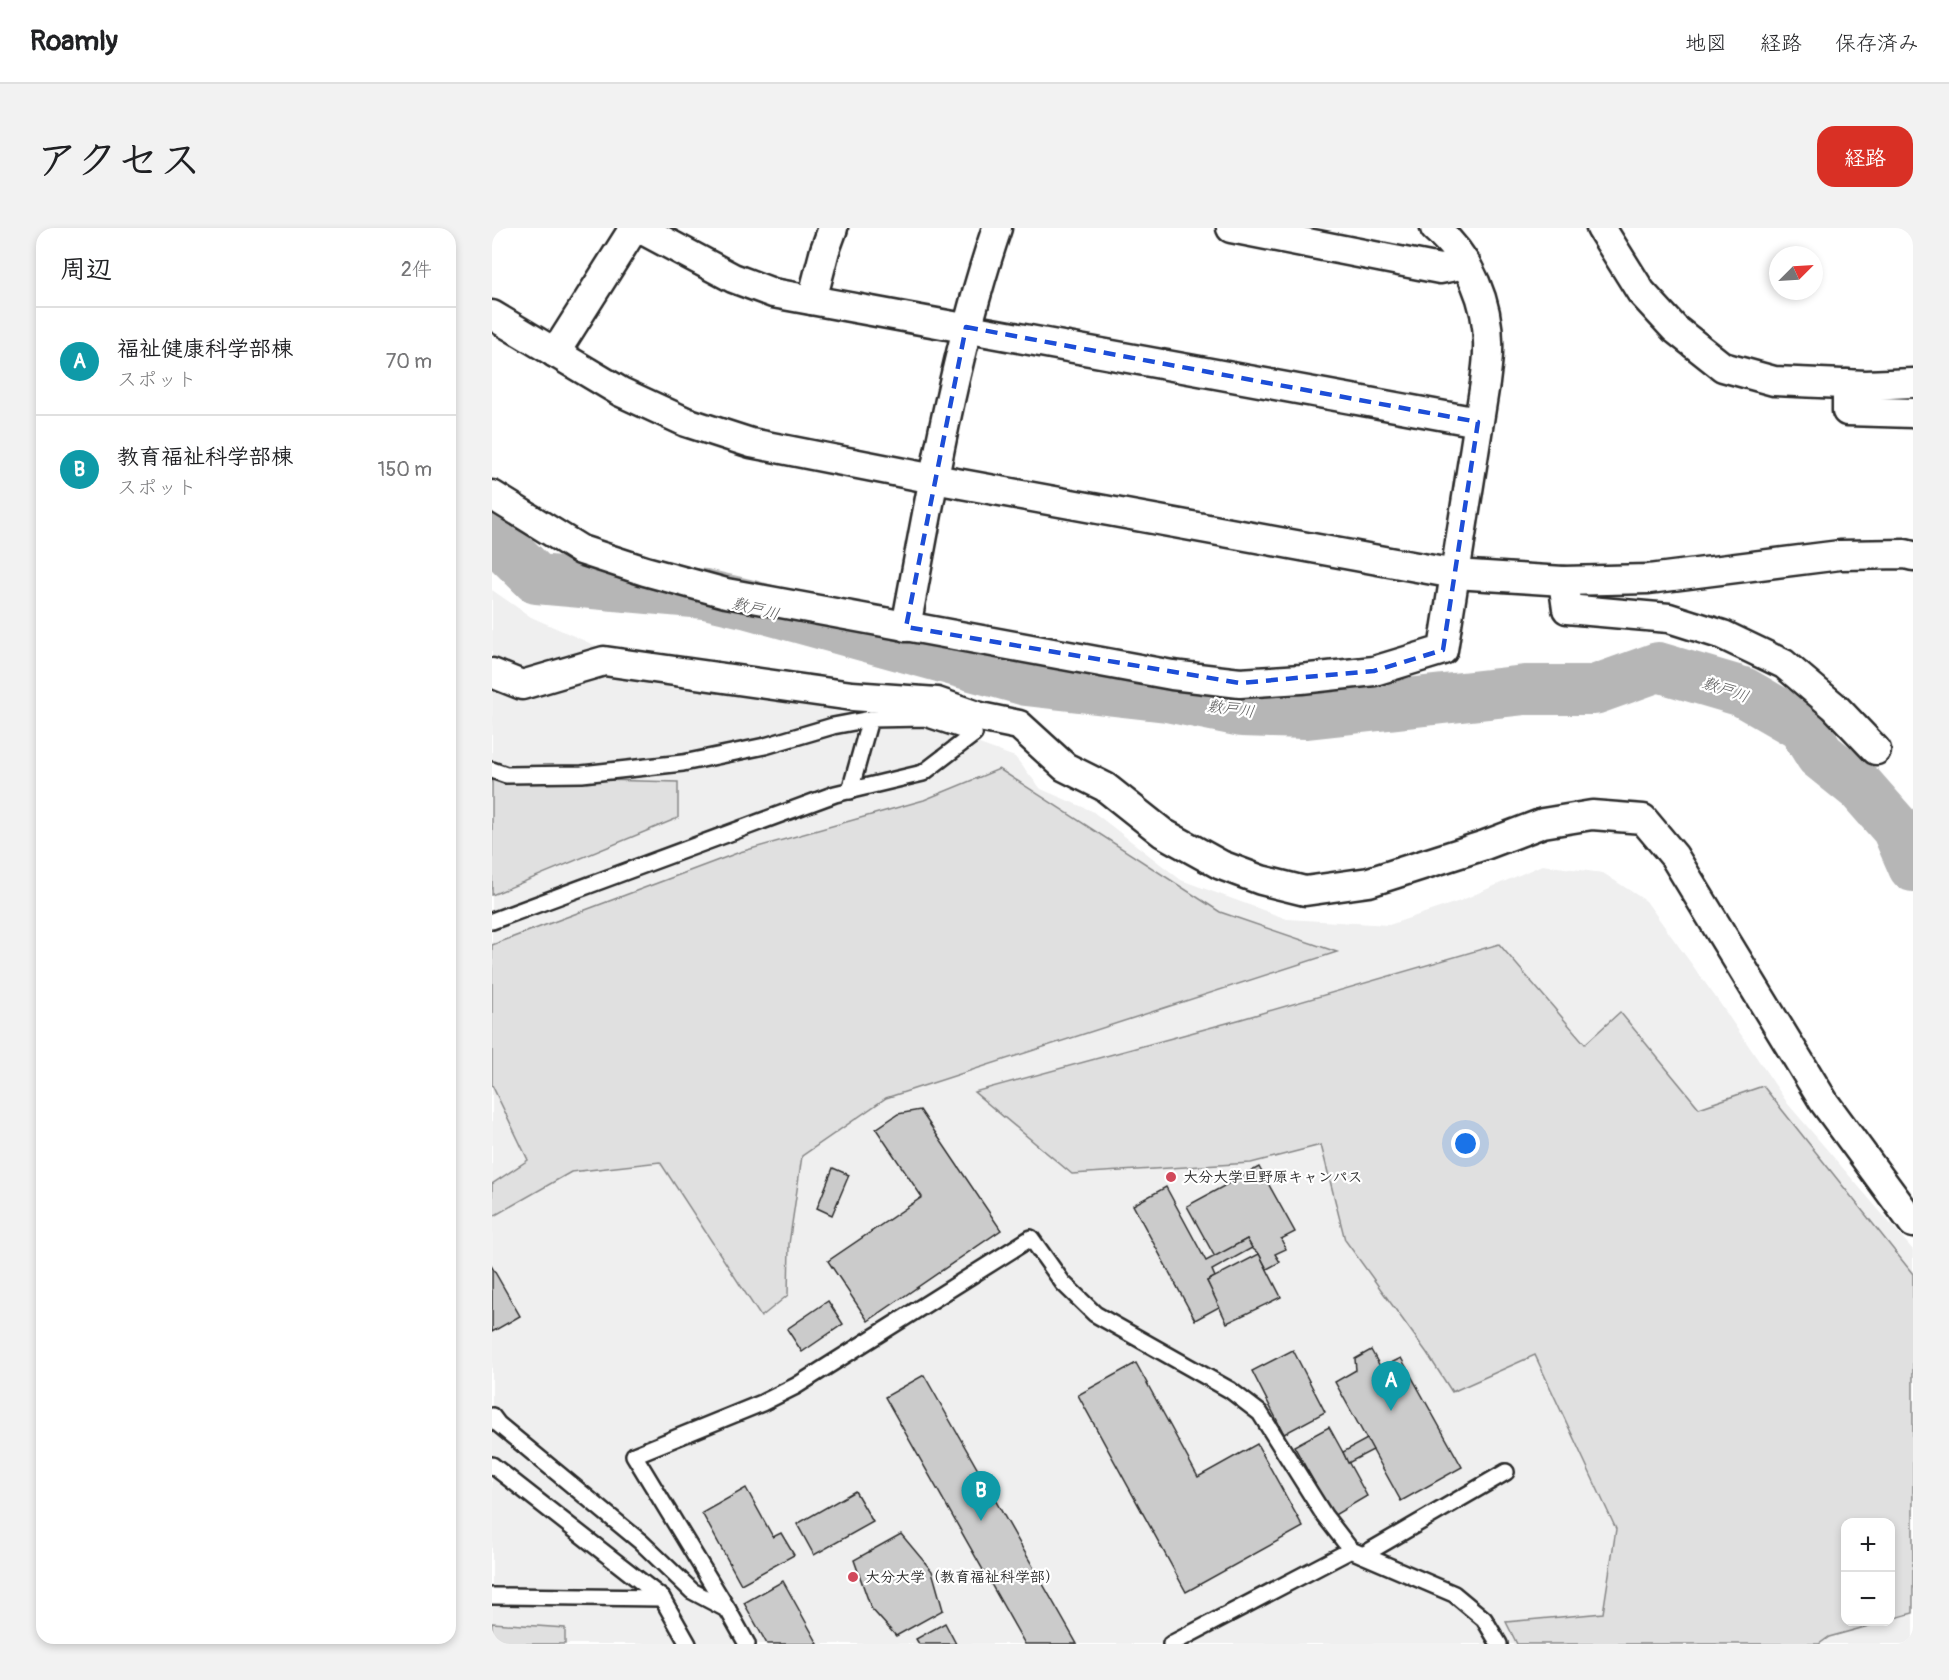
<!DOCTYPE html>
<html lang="ja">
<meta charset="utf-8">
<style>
:root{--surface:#fff;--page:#f2f2f2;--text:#202124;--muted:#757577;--line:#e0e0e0;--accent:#d93025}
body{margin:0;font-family:Pangolin,"Klee One",sans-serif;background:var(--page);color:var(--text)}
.controls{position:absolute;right:18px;bottom:18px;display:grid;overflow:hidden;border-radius:12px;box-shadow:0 3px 9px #0003}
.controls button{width:54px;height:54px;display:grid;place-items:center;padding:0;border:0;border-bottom:2px solid var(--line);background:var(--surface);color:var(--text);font:30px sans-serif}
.compass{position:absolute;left:1277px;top:18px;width:54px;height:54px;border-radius:50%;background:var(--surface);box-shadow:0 3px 9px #0003;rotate:66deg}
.you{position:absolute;left:974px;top:916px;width:21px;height:21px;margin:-15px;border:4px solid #fff;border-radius:50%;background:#1a73e8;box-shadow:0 0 0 9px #1a73e833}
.badge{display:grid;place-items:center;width:39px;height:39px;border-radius:50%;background:var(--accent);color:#fff;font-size:20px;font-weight:700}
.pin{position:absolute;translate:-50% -50px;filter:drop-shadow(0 2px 3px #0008)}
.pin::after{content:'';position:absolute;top:32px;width:21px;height:18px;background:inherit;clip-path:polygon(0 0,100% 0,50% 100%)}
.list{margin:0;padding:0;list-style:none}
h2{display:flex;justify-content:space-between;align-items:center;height:78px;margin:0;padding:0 24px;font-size:26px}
h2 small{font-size:20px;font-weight:400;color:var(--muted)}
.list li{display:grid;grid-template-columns:39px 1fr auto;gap:18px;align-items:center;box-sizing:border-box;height:108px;padding:0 24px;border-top:2px solid var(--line)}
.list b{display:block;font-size:22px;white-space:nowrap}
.list p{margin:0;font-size:20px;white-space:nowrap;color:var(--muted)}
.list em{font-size:20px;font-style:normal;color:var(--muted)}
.map{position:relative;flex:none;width:1421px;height:1416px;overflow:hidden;border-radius:18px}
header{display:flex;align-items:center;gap:36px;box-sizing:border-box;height:84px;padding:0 30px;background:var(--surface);border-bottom:2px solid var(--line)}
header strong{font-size:28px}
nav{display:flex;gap:33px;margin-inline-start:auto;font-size:21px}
.intro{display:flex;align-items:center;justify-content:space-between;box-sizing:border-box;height:144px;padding:0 36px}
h1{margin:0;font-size:42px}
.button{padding:15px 27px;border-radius:18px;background:var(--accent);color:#fff;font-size:21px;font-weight:700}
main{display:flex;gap:36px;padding:0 36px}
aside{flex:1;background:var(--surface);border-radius:18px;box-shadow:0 3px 9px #0003}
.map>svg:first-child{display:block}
.built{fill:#efefef;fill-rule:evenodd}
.green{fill:#e0e0e0;stroke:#868686;stroke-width:1.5}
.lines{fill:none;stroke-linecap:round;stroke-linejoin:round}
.river{stroke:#b6b6b6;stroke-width:50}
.building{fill:#cbcbcb;stroke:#2b2b2b;stroke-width:1.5}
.lane-casing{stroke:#2b2b2b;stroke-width:20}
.street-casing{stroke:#2b2b2b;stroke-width:33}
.lane{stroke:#fff;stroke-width:15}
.street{stroke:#fff;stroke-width:28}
.marked{fill:none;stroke:#1d4ed8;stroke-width:4.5;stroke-dasharray:12 8;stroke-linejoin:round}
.poi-dot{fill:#d1495b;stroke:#fff;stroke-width:2}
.labels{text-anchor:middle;stroke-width:4.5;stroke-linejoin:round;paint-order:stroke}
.poi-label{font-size:15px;font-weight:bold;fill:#2b2b2b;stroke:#fff;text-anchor:start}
.water-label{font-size:16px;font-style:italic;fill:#5c5c5c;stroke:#fff}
</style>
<header>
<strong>Roamly</strong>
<nav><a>地図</a><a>経路</a><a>保存済み</a></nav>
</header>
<div class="intro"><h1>アクセス</h1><a class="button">経路</a></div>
<main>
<aside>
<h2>周辺<small>2件</small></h2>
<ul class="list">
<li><span class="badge" style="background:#0f9aa8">A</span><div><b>福祉健康科学部棟</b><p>スポット</p></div><em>70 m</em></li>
<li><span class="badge" style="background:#0f9aa8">B</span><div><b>教育福祉科学部棟</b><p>スポット</p></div><em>150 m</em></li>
</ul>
</aside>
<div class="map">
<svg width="1421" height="1416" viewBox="0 0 1421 1416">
<rect width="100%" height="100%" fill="#fff"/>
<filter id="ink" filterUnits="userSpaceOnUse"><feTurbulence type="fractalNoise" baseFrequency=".0167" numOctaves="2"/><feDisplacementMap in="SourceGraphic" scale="12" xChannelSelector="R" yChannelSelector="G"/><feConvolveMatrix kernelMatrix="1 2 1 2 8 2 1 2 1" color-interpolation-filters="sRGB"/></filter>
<g filter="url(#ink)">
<path class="built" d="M0,362L39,389L120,425L211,454L383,492L460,506L523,529L549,561L600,583L689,652L795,691L897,697L968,673L1050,637L1111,645L1154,673L1227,774L1296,876L1421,1022V1416H0ZM1354,1294H1398V1394H1354Z"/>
<g class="green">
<polygon points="507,541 728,684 845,724 394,870 310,928 297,1016 296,1067 269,1089 168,934 79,944 0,989 0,956 36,932 0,857 0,717 248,624 432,572"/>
<polygon points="0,549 186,554 186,590 0,667"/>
<polygon points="1007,716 1093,816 1128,784 1207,880 1271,858 1421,1046 1421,1385 1399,1391 1398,1294 1354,1294 1354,1394 1391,1394 1337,1409 1327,1416 1025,1416 1014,1394 1111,1385 1124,1301 1043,1127 960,1164 935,1125 853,1012 829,917 759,935 580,946 482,864 746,792"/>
<polygon points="0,1395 73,1400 73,1416 0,1416"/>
</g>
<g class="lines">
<polyline class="river" points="0,307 45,351 213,366 256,376 534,453 675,469 750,484 815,486 1033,462 1102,462 1166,439 1251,464 1310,498 1328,527 1369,560 1404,600 1421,639"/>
</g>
<g class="building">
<polygon points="428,882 509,1002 376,1093 336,1033 430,969 384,901 406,886"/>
<polygon points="767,939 803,1004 789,1011 794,1021 783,1026 788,1034 775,1041 767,1026 760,1020 755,1011 723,1029 695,978"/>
<polygon points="341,940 357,947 340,987 325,980"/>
<polygon points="674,959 714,1033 755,1011 760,1020 720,1042 723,1049 715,1053 729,1078 703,1092 641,977"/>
<polygon points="767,1026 789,1069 735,1095 715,1053"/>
<polygon points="0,1039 28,1088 0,1104"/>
<polygon points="336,1073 351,1096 310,1124 295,1101"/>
<polygon points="801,1122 833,1184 792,1206 760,1143"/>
<polygon points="879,1122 889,1140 909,1130 970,1239 909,1273 843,1154 864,1142 863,1131"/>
<polygon points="644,1135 706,1249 765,1216 811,1299 694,1364 586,1167"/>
<polygon points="432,1147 585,1416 533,1416 393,1169"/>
<polygon points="837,1199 875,1268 841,1288 802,1218"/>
<polygon points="875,1211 881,1222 856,1235 851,1224"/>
<polygon points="254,1260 281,1309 289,1305 302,1327 249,1356 210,1285"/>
<polygon points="363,1263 381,1294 322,1327 305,1296"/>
<polygon points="409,1306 440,1343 451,1382 404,1408 379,1380 362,1332"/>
<polygon points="291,1353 326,1416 275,1416 252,1375"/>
<polygon points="453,1395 464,1416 427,1416 424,1411"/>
</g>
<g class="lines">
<defs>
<g id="lane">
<polyline points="0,542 14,547 90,546 191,535 273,518 341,498 378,491"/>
<polyline points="358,563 378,491 433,490 482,506"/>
<polyline points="0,693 343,566 431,545 482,506"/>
<polyline points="0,1188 6,1196 149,1314 200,1363 236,1382"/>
<polyline points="0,1237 170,1370 196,1416"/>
<polyline points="859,1322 962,1366 992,1391 1007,1416"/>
<polyline points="871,1327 1014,1244"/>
<polyline points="0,1368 170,1370"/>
<polyline points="255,1416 236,1382 142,1227 270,1175 304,1158 539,1010 571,1055 603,1086 738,1162 768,1185 832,1287 859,1322 679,1416"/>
</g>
<g id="street">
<polyline points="147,0 241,50 281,65 986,194"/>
<polyline points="739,0 948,41 974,36"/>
<polyline points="1109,0 1149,64 1183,101 1231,139 1282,153 1374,157 1421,155"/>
<polyline points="320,72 333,22 341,0"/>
<polyline points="0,87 129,164 194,194 259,215 442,251 963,346 1071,353 1157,351 1348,327 1413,326 1421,328"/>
<polyline points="63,125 142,0"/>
<polyline points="1355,156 1355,183 1421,185"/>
<path d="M0,267L89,322L153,343L234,365L680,447L748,455L809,451L882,443L951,422L993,155C994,145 996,134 996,123C998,76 978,30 943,0"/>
<polyline points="1071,353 1075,381 1177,390 1231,407 1292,436 1343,479 1384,522"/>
<path d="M414,399C439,265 461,130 505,0"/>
<polyline points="0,445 30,457 112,433 360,468 445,474 488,489 527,497 573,539 613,559 671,605 729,637 769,652 813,663 877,654 993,617 1051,595 1100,587 1151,591 1182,628 1332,874 1421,995"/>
</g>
</defs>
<use href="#lane" class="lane-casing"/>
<use href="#street" class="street-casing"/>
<use href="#lane" class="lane"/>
<use href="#street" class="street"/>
</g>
</g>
<path class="marked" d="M474,99L986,194L951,422L882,443L748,455L414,399Z"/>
<g class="poi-dot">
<circle cx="679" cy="949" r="6"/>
<circle cx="361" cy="1349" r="6"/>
</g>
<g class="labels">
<g class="poi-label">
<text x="691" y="954">大分大学旦野原キャンパス</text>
<text x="373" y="1354">大分大学（教育福祉科学部）</text>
</g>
<g class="water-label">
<text transform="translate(264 380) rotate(15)" y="6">敷戸川</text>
<text transform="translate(1234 461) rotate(19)" y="6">敷戸川</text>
<text transform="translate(739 480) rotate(8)" y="6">敷戸川</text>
</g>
</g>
</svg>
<div class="controls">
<button>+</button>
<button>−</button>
</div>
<svg class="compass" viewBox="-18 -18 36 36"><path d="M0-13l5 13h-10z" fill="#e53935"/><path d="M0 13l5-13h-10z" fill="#757577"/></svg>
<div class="you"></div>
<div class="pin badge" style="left:899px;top:1183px;background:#0f9aa8">A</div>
<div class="pin badge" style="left:489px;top:1293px;background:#0f9aa8">B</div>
</div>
</main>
